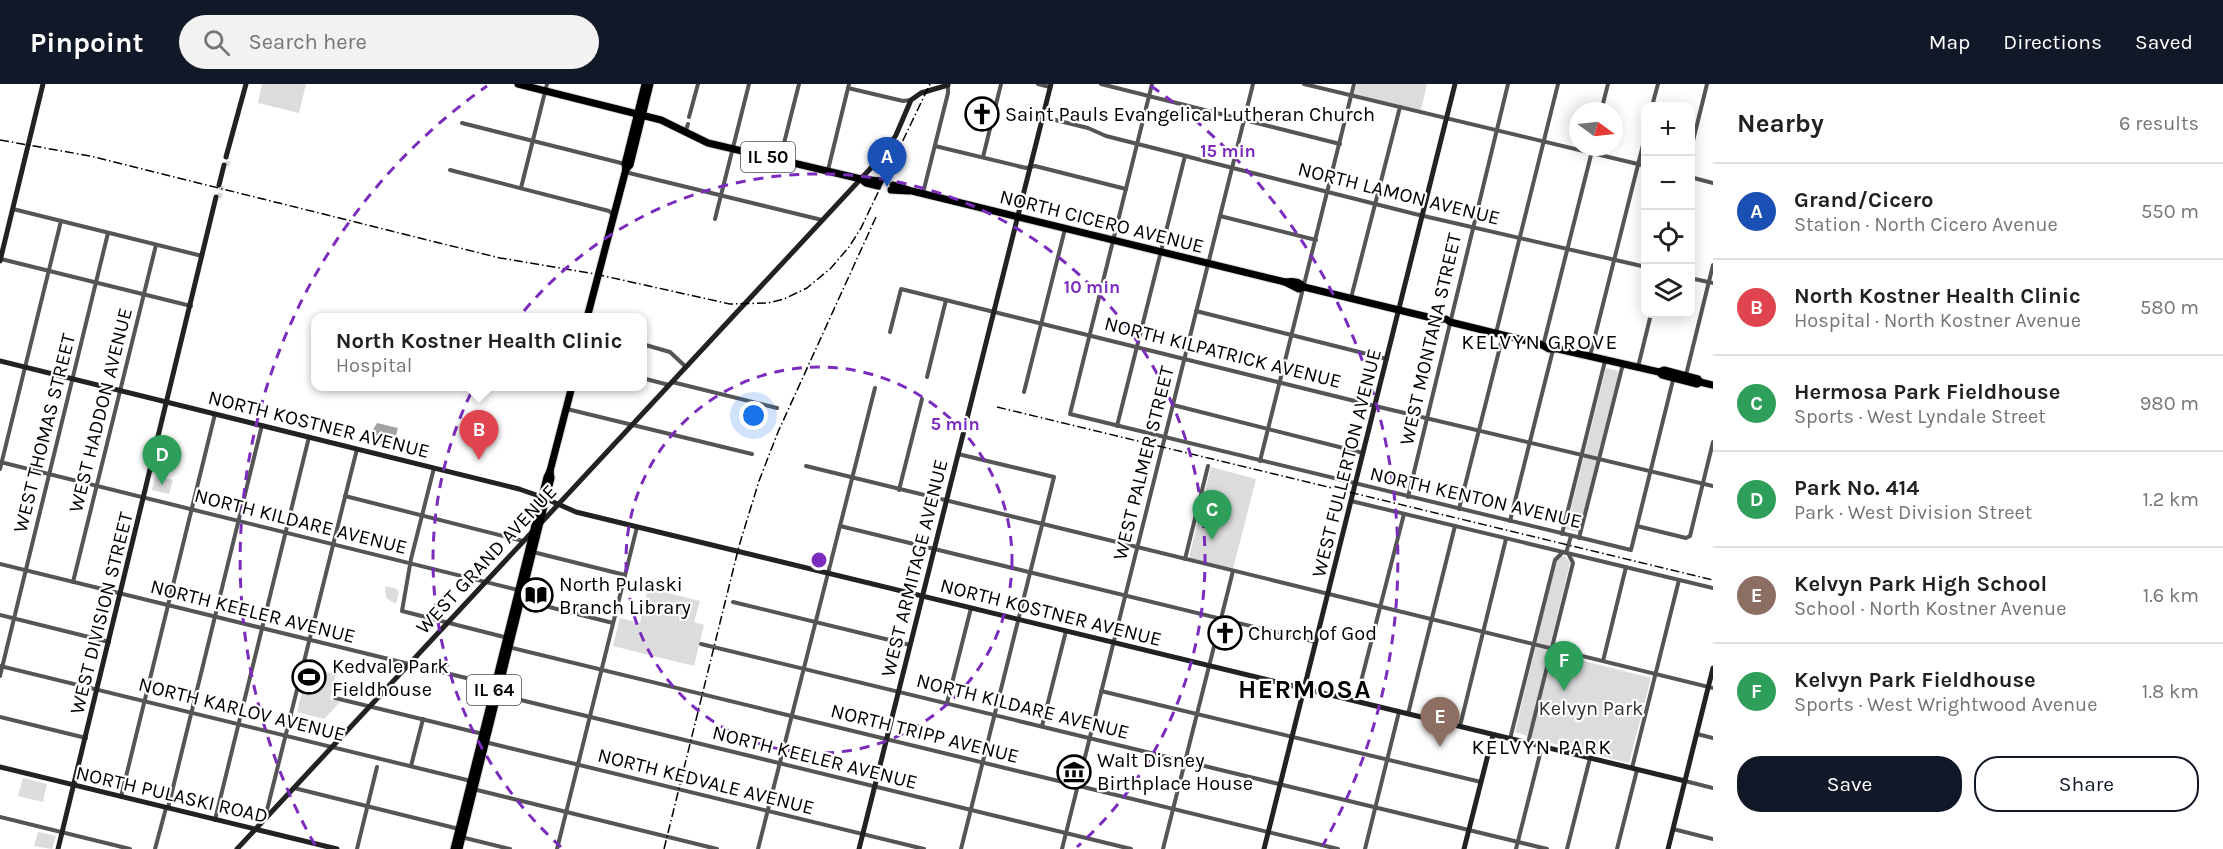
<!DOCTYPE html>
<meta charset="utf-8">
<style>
:root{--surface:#fff;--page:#f2f2f2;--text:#202124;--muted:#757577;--line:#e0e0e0;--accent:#111827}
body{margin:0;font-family:Karla,sans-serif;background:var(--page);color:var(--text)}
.controls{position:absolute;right:18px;top:18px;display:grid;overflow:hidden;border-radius:12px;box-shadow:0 3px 15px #0003}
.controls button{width:54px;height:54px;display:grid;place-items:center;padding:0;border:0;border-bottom:2px solid var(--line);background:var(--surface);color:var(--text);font:30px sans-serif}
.compass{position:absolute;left:1569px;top:18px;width:54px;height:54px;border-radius:50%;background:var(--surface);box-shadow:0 3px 15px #0003;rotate:105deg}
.you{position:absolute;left:754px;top:332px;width:21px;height:21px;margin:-15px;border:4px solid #fff;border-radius:50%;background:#1a73e8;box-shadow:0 0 0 9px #1a73e833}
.badge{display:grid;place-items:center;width:39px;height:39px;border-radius:50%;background:var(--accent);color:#fff;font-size:20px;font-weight:700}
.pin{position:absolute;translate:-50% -50px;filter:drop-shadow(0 2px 3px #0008)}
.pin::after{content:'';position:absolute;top:32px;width:21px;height:18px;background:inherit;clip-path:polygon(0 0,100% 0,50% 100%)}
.popup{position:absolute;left:311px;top:229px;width:336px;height:78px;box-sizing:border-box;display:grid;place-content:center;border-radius:12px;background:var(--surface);filter:drop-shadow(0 2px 4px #0005);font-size:20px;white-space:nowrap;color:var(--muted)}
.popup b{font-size:22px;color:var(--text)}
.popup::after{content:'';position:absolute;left:50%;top:100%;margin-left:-12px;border:12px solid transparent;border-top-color:var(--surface)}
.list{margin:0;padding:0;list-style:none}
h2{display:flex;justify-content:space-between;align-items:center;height:78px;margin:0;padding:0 24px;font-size:26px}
h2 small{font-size:20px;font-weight:400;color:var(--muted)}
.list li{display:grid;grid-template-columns:39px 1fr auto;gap:18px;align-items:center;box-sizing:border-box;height:96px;padding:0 24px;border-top:2px solid var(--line)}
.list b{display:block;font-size:22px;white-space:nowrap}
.list p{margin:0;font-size:20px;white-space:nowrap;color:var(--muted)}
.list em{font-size:20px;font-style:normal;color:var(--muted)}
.actions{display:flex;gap:12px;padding:18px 24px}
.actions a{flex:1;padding:14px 0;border:2px solid var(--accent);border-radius:24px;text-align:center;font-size:21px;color:var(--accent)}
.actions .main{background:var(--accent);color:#fff}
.icon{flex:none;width:33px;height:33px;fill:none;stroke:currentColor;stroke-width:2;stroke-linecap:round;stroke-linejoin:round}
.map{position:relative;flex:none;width:1713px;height:765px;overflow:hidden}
header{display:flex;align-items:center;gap:36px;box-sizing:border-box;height:84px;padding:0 30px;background:var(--accent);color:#fff}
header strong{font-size:28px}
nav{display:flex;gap:33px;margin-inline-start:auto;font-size:21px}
.search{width:420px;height:54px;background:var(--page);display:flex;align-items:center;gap:15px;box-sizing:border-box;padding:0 21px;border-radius:33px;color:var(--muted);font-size:22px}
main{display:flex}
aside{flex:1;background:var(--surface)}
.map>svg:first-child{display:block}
.green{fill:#dcdcdc}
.water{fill:#a3a3a3}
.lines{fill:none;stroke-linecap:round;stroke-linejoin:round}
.secondary-tunnel{stroke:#d9d9d9;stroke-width:5;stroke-dasharray:5 2.5;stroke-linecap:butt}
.primary-casing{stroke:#dbdbdb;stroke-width:9}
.street{stroke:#555;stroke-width:4}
.secondary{stroke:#222;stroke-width:5}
.primary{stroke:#000;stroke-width:7}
.rail{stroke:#000;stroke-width:1.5;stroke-dasharray:9 3 1.5 3;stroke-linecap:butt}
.ring{fill:none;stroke:#7b2cbf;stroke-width:3;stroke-dasharray:10 8}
.labels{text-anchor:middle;stroke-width:4.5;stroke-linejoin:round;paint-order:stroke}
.shield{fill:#fff;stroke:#4c4c4c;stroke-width:1.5}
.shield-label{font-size:18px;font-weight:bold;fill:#000}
.poi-label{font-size:20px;fill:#000;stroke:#fff;text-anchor:start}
.street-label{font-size:20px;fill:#000;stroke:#fff}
.park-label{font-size:20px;fill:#333;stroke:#fff}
.neighbourhood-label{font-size:21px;letter-spacing:1.5px;fill:#000;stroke:#fff}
.district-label{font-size:26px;font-weight:bold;letter-spacing:1.5px;fill:#000;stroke:#fff}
.centre{fill:#7b2cbf;stroke:#fff;stroke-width:3}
.ring-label{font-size:18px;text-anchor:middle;font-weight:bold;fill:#7b2cbf;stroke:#fff;stroke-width:4.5;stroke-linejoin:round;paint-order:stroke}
</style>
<header>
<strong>Pinpoint</strong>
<div class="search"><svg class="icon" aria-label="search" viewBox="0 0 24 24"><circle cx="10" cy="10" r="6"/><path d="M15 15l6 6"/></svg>Search here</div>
<nav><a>Map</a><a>Directions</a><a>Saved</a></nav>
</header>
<main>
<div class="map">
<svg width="1713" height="765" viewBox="0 0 1713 765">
<rect width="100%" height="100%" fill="#fff"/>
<g class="green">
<polygon points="262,0 306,0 299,29 258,19"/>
<polygon points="1357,0 1427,0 1421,26 1354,10"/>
<polygon points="1606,284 1619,287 1579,448 1566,445"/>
<polygon points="1211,383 1256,395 1233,485 1189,474"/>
<polygon points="155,392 173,396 169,410 152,406"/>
<polygon points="1561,472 1566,473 1570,479 1528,652 1515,648 1556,478"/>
<polygon points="385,502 397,505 399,508 396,520 386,514"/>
<polygon points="648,504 700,517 694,538 704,541 694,582 613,562 620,534 640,539"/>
<polygon points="1553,569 1651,594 1629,679 1531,654"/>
<polygon points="308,584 336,590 330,615 340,618 324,635 297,628"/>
<polygon points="23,694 47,700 43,718 18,712"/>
<polygon points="38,748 56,752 52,765 34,762"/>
</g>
<polygon class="water" points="377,339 398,344 393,362 369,357 371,349"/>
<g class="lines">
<g class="secondary-tunnel">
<polyline points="227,82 229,74"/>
<polyline points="219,114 222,102"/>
</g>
<defs>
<g id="primary">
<polyline points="518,0 661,36 708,59 861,95 880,97"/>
<polyline points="626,85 630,81 650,0"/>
<polyline points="861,95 866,99 878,102"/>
<path d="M893,101L912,107L1285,198C1293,197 1299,197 1304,203L1436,235H1446L1450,238L1540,260L1549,265H1558L1659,288L1662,291L1697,300L1700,298L1713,301"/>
<polyline points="891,106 909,107"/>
<polyline points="1285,198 1299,205 1304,203"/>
<polyline points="587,234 626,85 625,80 645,0"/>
<polyline points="1659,288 1664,286 1698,295 1700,298"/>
<polyline points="454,765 547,393 550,387 572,302"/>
<polyline points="459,765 551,394 550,387"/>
</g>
</defs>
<use href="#primary" class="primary-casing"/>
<g class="street">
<polyline points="1038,0 1050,3"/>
<polyline points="1101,0 1340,60"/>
<polyline points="1152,0 1070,330 1631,466 1674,292"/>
<polyline points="1304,0 1646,82"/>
<polyline points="848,4 903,17 911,16"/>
<polyline points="1652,22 1658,0"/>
<polyline points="1601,27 1608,0"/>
<polyline points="689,33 698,0"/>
<polyline points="1043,33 1088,44 1106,52 1415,130 1646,183"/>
<polyline points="462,39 625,80"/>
<polyline points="685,49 688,40"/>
<polyline points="935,62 1026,84 1035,82 1126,105"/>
<polyline points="1690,69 1707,0"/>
<polyline points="983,73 1001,0"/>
<polyline points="780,75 799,0"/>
<polyline points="450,86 609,127 614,131"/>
<polyline points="828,86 849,0"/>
<polyline points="625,88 822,136"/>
<polyline points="1690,93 1713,99"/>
<polyline points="521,104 547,0"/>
<polyline points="923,109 948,9 948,1"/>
<polyline points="13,125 202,172"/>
<polyline points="1220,132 1316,156"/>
<polyline points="715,135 749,0"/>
<polyline points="1,175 191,222"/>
<polyline points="1690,194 1713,199"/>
<polyline points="1351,214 1400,23"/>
<polyline points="1196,227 1387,275"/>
<polyline points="890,248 901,205 1375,322 1713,402"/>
<polyline points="1496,249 1558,0"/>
<polyline points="642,260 670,268 686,283"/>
<polyline points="1543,262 1593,63"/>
<polyline points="1590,272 1646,49"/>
<polyline points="1638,283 1651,230"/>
<polyline points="1686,291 1713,181"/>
<polyline points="927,293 946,216"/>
<polyline points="642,294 669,301"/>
<polyline points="672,298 777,324"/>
<polyline points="1024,308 1065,145"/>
<polyline points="1173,321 1363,369"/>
<polyline points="567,325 752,370"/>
<polyline points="1117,342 1185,72"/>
<polyline points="958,370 1054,393 961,765"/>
<polyline points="1260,377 1354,0"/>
<polyline points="0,378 518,506"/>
<polyline points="806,382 1713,604"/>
<polyline points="434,384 411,475 402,527 508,554"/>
<polyline points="0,385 61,137"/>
<polyline points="899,406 922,315"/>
<polyline points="345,412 523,457"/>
<polyline points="1408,413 1508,0"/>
<polyline points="1351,417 1713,504"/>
<polyline points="1459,425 1503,251"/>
<polyline points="1510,437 1553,266"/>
<polyline points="840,442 1316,558"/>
<polyline points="1637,442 1686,454 1690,452 1713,358"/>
<polyline points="1562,450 1605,277"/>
<polyline points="1579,454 1623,280"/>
<polyline points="533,468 625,491"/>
<polyline points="1566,469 1571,452"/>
<polyline points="1185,475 1208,382"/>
<polyline points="0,480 495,601"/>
<polyline points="73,498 156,161"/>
<polyline points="521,516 613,539"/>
<polyline points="733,518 910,561"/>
<polyline points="0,531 109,558"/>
<polyline points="701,560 1547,765"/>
<polyline points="508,563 1338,765"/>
<polyline points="1603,577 1626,483"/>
<polyline points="0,582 471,697"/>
<polyline points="0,592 108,149"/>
<polyline points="1101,607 1481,698"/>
<polyline points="496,610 1131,765"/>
<polyline points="335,614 483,650"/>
<polyline points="1356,617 1404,430"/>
<polyline points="947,619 971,524"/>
<polyline points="1408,630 1455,442"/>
<polyline points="0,633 86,654"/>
<polyline points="1042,642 1066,547"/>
<polyline points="1460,642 1506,455"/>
<polyline points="1697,650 1713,654"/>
<polyline points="1510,655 1555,476 1562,469"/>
<polyline points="485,658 924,765"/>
<polyline points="1528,659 1573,479 1569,471"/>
<polyline points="411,682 423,635"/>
<polyline points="1632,684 1679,496"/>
<polyline points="1685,697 1713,704"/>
<polyline points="294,704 459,745"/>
<polyline points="473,705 717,765"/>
<polyline points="121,713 215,330"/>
<polyline points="168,724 262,341"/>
<polyline points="0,733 130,765"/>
<polyline points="265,734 357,365"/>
<polyline points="215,736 309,353"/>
<polyline points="1673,745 1713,755"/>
<polyline points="461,753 510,765"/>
<polyline points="155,765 166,724"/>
<polyline points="357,765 377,683"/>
<polyline points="557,765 637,443"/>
<polyline points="758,765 875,304"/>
<polyline points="1062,765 1253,0"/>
<polyline points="1163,765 1233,487"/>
<polyline points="1365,765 1399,628"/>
<polyline points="1516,765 1542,662"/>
<polyline points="1567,765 1590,674"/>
<polyline points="1617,765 1637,686"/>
</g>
<g class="secondary">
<polyline points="226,73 246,0"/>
<polyline points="219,101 224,81"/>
<polyline points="0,177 43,0"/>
<polyline points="0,277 519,405 542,413 576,428 1685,697"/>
<polyline points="540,440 883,71 896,51 911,16 921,9 948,1"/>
<polyline points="0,683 337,765"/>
<polyline points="58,765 216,113"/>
<polyline points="237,765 533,447"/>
<polyline points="859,765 1051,0"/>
<polyline points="1264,765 1455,0"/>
<polyline points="1464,765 1493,651"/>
<polyline points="1668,765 1713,584"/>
</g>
<use href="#primary" class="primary"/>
<g class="rail">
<polyline points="0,56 90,72 500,174 595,190 730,220 768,219 784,215 807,204 831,184 849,163 861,144 930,0"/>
<polyline points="997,323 1713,496"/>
<polyline points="664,765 739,462 759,397 778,348 876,133"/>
</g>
</g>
<g class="ring">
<circle cx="819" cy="476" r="193"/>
<path d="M561 763A386 386 0 1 1 1077 763"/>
<path d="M315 761A579 579 0 0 1 487 2M1151 2A579 579 0 0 1 1323 761"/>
</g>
<defs>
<symbol id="church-ring" viewBox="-11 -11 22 22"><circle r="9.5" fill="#fff" stroke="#000" stroke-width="1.5"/><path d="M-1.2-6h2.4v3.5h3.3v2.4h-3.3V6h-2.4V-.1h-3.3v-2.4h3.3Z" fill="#000"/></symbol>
<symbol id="library-ring" viewBox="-11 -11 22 22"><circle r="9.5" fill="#fff" stroke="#000" stroke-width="1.5"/><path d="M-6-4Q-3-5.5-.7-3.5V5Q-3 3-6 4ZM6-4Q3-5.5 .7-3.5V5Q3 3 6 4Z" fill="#000"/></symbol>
<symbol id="stadium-ring" viewBox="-11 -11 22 22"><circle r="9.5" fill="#fff" stroke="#000" stroke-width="1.5"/><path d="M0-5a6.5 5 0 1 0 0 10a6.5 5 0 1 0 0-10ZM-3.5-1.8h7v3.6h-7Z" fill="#000"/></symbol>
<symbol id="museum-ring" viewBox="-11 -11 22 22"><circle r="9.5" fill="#fff" stroke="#000" stroke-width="1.5"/><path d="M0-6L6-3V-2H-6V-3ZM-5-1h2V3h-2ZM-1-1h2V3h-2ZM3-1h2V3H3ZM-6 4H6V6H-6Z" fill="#000"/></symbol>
</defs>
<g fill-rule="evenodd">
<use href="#church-ring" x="963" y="11" width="38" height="38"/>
<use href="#library-ring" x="517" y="492" width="38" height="38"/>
<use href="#church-ring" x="1206" y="530" width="38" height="38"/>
<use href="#stadium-ring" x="290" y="574" width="38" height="38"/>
<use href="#museum-ring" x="1055" y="669" width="38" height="38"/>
</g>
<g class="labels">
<g class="shield">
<rect x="741" y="58" width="54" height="30" rx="4.5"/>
<rect x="467" y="591" width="54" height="30" rx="4.5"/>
</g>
<g class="shield-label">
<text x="768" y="79">IL 50</text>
<text x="494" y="612">IL 64</text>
</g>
<g class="poi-label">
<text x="1005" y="37">Saint Pauls Evangelical Lutheran Church</text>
<text x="559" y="507">North Pulaski<tspan x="559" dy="23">Branch Library</tspan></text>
<text x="1248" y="556">Church of God</text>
<text x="332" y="589">Kedvale Park<tspan x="332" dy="23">Fieldhouse</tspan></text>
<text x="1097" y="683">Walt Disney<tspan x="1097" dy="23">Birthplace House</tspan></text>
</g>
<g class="street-label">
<text transform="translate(1399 109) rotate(14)" y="7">NORTH LAMON AVENUE</text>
<text transform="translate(1102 137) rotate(14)" y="7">NORTH CICERO AVENUE</text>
<text transform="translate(1430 255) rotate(-77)" y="7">WEST MONTANA STREET</text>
<text transform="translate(1223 268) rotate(14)" y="7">NORTH KILPATRICK AVENUE</text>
<text transform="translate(100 326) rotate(-76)" y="7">WEST HADDON AVENUE</text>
<text transform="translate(319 340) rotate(14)" y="7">NORTH KOSTNER AVENUE</text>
<text transform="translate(44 349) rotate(-76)" y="7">WEST THOMAS STREET</text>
<text transform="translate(1143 379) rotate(-76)" y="7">WEST PALMER STREET</text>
<text transform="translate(1346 379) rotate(-76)" y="7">WEST FULLERTON AVENUE</text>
<text transform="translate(1476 413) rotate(13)" y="7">NORTH KENTON AVENUE</text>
<text transform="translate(301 437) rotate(14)" y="7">NORTH KILDARE AVENUE</text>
<text transform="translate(486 475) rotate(-47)" y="7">WEST GRAND AVENUE</text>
<text transform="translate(914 484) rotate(-76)" y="7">WEST ARMITAGE AVENUE</text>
<text transform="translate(253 527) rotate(14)" y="7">NORTH KEELER AVENUE</text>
<text transform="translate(1051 528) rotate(14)" y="7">NORTH KOSTNER AVENUE</text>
<text transform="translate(101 529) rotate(-76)" y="7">WEST DIVISION STREET</text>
<text transform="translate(1023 622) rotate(14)" y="7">NORTH KILDARE AVENUE</text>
<text transform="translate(242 625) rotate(14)" y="7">NORTH KARLOV AVENUE</text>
<text transform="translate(925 649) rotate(14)" y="7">NORTH TRIPP AVENUE</text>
<text transform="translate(815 673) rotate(14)" y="7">NORTH KEELER AVENUE</text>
<text transform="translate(706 697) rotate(14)" y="7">NORTH KEDVALE AVENUE</text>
<text transform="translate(172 710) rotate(13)" y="7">NORTH PULASKI ROAD</text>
</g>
<g class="park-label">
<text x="1591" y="631">Kelvyn Park</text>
</g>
<g class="neighbourhood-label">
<text x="1540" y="265">KELVYN GROVE</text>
<text x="1542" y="670">KELVYN PARK</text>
</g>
<g class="district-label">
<text x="1305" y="614">HERMOSA</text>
</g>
</g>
<circle cx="819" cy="476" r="9" class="centre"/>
<g class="ring-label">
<text x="1228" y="73">15 min</text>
<text x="1092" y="209">10 min</text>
<text x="955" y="346">5 min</text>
</g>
</svg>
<div class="controls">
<button>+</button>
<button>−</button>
<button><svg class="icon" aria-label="locate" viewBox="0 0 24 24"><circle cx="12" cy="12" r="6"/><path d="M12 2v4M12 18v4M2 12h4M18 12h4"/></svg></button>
<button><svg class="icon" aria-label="layers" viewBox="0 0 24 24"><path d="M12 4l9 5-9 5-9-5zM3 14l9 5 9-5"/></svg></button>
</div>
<svg class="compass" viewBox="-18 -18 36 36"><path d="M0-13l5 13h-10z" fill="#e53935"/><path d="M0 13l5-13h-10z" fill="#757577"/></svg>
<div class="you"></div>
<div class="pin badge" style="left:887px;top:103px;background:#1a4fb4">A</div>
<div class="pin badge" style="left:479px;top:376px;background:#e0444e">B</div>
<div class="popup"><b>North Kostner Health Clinic</b>Hospital</div>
<div class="pin badge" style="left:1212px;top:456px;background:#2e9e5b">C</div>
<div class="pin badge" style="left:162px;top:401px;background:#2e9e5b">D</div>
<div class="pin badge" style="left:1440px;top:663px;background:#8d6e63">E</div>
<div class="pin badge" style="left:1564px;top:607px;background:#2e9e5b">F</div>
</div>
<aside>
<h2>Nearby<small>6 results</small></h2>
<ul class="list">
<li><span class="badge" style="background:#1a4fb4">A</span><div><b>Grand/Cicero</b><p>Station · North Cicero Avenue</p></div><em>550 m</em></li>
<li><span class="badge" style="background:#e0444e">B</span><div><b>North Kostner Health Clinic</b><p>Hospital · North Kostner Avenue</p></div><em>580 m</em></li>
<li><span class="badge" style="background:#2e9e5b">C</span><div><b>Hermosa Park Fieldhouse</b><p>Sports · West Lyndale Street</p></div><em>980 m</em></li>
<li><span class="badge" style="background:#2e9e5b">D</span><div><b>Park No. 414</b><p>Park · West Division Street</p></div><em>1.2 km</em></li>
<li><span class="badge" style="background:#8d6e63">E</span><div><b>Kelvyn Park High School</b><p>School · North Kostner Avenue</p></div><em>1.6 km</em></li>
<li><span class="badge" style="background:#2e9e5b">F</span><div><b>Kelvyn Park Fieldhouse</b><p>Sports · West Wrightwood Avenue</p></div><em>1.8 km</em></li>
</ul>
<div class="actions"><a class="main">Save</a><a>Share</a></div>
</aside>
</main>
